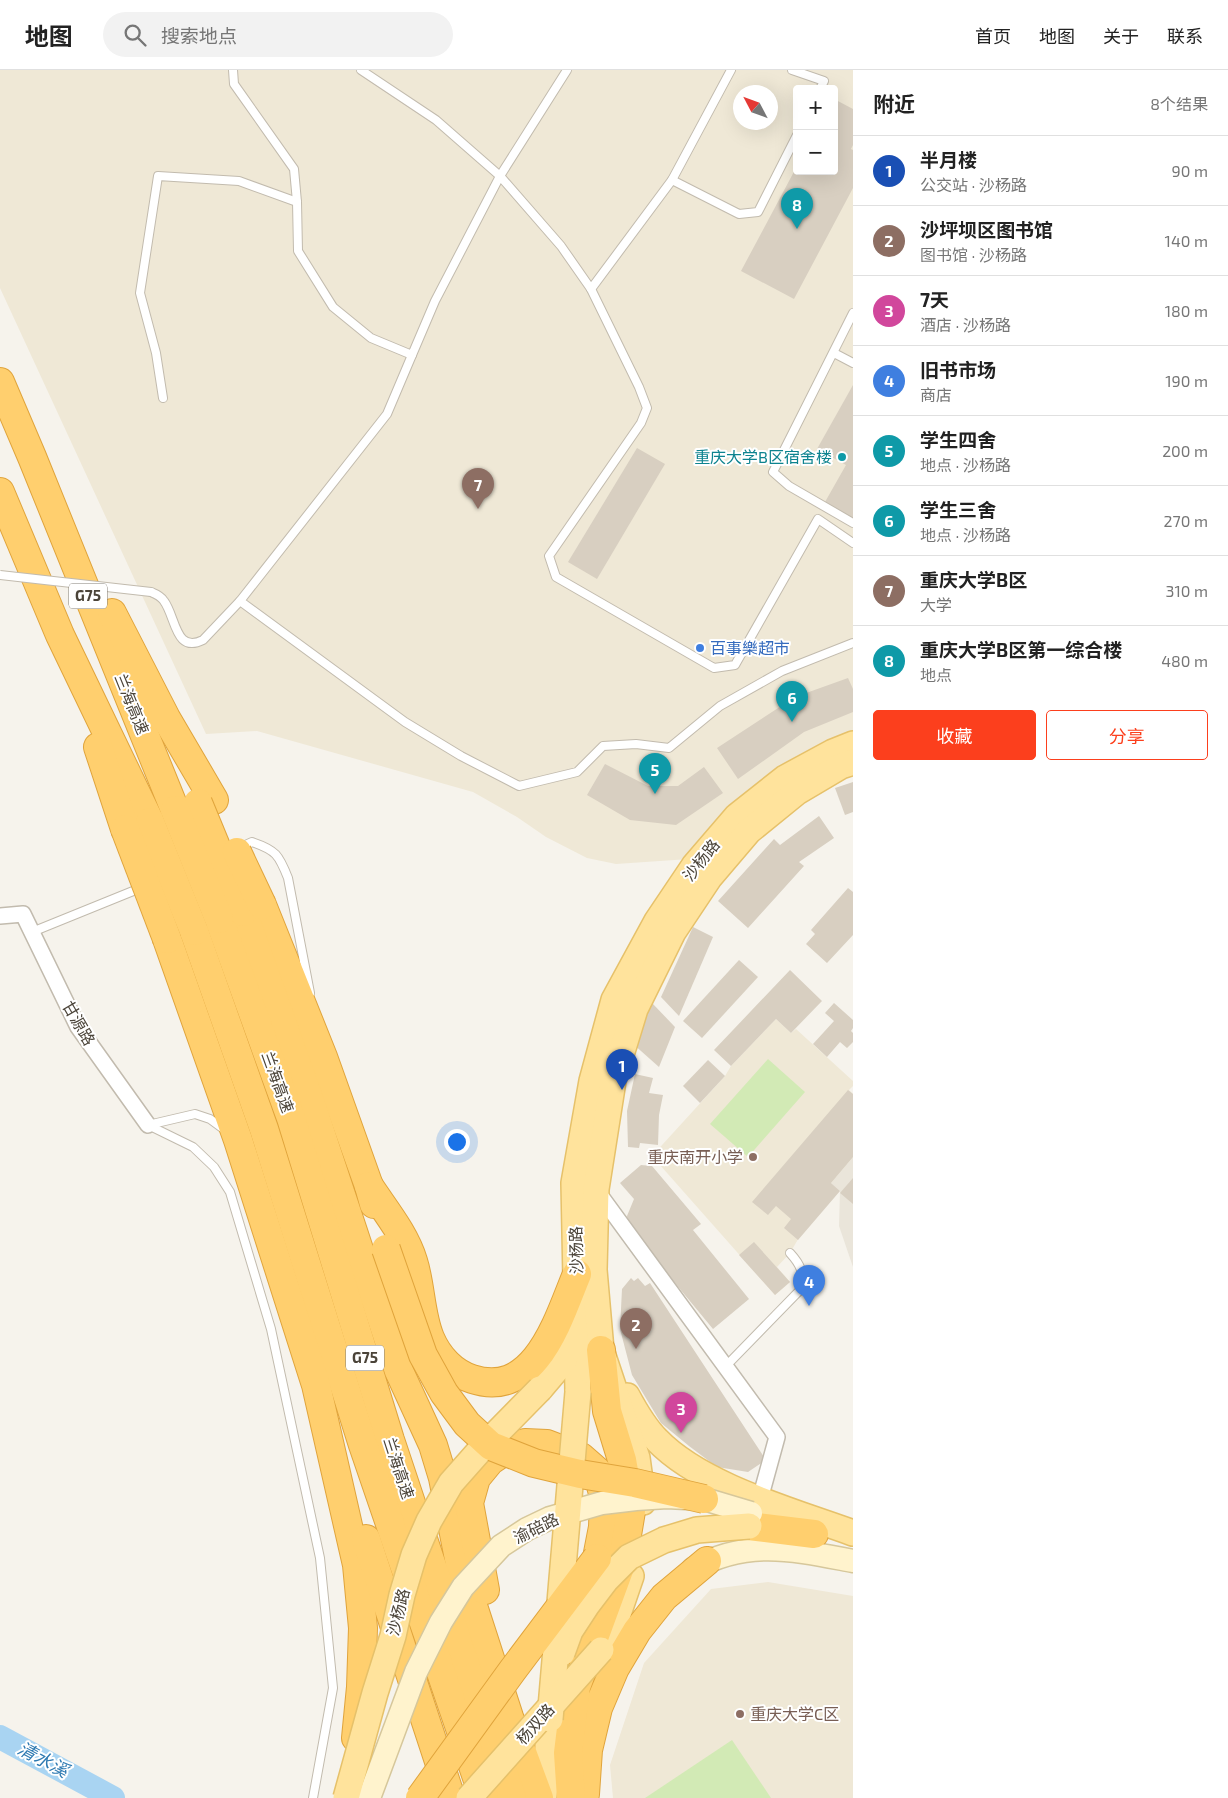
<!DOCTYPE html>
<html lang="zh">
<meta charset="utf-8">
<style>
:root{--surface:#fff;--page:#f2f2f2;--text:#222;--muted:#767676;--line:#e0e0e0;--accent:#fc3f1d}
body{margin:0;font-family:"Exo 2","Noto Sans SC",sans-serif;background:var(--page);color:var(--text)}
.controls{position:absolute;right:15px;top:15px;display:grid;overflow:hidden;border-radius:5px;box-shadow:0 5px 20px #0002}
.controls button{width:45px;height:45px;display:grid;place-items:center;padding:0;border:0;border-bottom:1px solid var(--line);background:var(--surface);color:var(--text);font:25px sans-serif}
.compass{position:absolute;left:733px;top:15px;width:45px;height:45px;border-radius:50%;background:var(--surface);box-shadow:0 5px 20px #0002;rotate:311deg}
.you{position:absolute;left:456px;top:1071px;width:18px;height:18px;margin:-12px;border:4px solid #fff;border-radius:50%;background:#1a73e8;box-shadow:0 0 0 8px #1a73e833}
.badge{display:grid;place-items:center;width:32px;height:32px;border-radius:50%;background:var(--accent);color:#fff;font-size:16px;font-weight:700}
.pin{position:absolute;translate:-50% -41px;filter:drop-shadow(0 1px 2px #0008)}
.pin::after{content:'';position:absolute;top:26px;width:18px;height:15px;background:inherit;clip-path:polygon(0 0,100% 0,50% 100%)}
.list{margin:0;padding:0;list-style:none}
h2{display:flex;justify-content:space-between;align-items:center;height:65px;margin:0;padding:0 20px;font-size:21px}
h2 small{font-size:16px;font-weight:400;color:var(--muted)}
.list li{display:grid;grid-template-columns:32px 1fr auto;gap:15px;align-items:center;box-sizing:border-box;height:70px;padding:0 20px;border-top:1px solid var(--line)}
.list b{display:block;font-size:19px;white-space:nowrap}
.list p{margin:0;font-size:16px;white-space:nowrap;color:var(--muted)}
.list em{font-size:16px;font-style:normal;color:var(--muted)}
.actions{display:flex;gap:10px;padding:15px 20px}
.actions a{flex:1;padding:11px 0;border:1px solid var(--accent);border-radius:5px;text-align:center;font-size:18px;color:var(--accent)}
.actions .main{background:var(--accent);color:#fff}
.icon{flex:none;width:28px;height:28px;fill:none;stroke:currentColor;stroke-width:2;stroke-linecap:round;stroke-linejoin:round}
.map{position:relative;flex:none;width:853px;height:1728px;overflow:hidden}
header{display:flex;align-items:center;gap:30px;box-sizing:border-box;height:70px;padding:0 25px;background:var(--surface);border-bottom:1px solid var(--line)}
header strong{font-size:24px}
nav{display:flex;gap:28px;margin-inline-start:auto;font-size:18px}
.search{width:350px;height:45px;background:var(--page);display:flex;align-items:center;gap:12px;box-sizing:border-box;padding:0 18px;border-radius:28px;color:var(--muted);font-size:19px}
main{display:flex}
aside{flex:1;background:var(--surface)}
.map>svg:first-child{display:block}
.residential{fill:#eae5da}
.education{fill:#efe8d6;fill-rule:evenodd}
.green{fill:#d2eab5}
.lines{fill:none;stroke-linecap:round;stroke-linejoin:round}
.river{stroke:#a9d4f2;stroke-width:24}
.building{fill:#d8cfc1}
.service-casing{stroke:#c2bbae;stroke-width:10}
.minor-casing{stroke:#c2bbae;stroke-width:18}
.secondary-casing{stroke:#d6c79b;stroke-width:25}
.primary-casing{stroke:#e6c16a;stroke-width:28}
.motorway-casing{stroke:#e0a43c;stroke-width:30}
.service{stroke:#fff;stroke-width:8}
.minor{stroke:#fff;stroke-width:15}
.secondary{stroke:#fff3cd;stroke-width:22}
.primary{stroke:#ffe39c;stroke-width:25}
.motorway{stroke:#ffcf6e;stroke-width:28}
.service-bridge-casing{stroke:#c2bbae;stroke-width:10;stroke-linecap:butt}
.secondary-bridge-casing{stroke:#d6c79b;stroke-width:25;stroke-linecap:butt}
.primary-bridge-casing{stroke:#e6c16a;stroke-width:28;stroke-linecap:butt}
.motorway-bridge-casing{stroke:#e0a43c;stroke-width:30;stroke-linecap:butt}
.service-bridge{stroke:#fff;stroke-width:8}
.secondary-bridge{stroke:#fff3cd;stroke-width:22}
.primary-bridge{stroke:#ffe39c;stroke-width:25}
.motorway-bridge{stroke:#ffcf6e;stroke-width:28}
.culture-dot{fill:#0f9aa8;stroke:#fff;stroke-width:2}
.shop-dot{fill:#3f7fe0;stroke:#fff;stroke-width:2}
.education-dot{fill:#8d6e63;stroke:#fff;stroke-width:2}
.labels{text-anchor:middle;stroke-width:4;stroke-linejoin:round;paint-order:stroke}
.shield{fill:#fff;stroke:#817c74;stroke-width:1}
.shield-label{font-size:15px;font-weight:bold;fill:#4b4439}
.culture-label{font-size:16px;fill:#0d838f;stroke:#fff;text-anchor:end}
.shop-label{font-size:16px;fill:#366cbe;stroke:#fff;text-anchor:start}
.street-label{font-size:16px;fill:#4b4439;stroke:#fff}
.education-label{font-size:16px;fill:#785e54;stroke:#fff;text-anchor:end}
.water-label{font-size:18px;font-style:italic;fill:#2e7ab2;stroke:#fff}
</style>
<header>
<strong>地图</strong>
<div class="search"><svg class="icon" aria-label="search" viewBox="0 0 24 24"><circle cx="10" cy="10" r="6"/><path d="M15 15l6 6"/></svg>搜索地点</div>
<nav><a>首页</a><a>地图</a><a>关于</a><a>联系</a></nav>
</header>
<main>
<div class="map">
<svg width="853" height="1728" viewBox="0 0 853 1728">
<rect width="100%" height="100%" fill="#f6f3ec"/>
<polygon class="residential" points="853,1087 853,1197 839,1156 840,1121 831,1113"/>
<g class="education">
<path d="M0,0H853V668L689,789L616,794L587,788L546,767L517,747L473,722L257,661L206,664L0,218ZM797,19H834V101H797ZM740,22H770V52H740Z"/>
<polygon points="776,949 791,963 796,959 853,1011 853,1016 849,1020 853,1024 853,1087 831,1113 790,1183 777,1197 790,1212 775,1225 652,1086 725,1006 731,996"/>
<polygon points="768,1512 853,1526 853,1728 613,1728 610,1695 644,1593 711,1519"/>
</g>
<g class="green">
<polygon points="768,989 805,1022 748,1087 710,1054"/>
<polygon points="732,1670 771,1728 645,1728"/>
</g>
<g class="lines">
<polyline class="river" points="0,1667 113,1728"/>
</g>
<g class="building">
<polygon points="834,29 853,39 853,75 851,79 853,80 853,118 794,229 741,201 797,96 797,101 834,101"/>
<polygon points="853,315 853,448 825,432 846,395 817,379"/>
<polygon points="637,378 665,394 597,509 568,492"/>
<polygon points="848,608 853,619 853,642 804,662 738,709 717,678 795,627"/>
<polygon points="605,694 648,716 678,716 704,697 723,723 676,755 630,750 587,725"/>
<polygon points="853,712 853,742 845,745 835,718"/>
<polygon points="819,746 834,768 799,792 804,796 748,858 718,831 774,769 780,775"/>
<polygon points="848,818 853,822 853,865 827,893 806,874 815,864 811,860"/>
<polygon points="693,857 713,867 679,946 661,927"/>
<polygon points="739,890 758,907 702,968 683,951"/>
<polygon points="790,900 822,931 791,963 776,949 731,996 714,980"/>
<polygon points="652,933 675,957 659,997 632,973"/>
<polygon points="834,933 853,950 853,958 851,961 853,963 853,972 847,978 840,972 827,987 813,974 834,951 825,943"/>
<polygon points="708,990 725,1006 700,1033 683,1016"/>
<polygon points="635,1004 653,1008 649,1023 663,1025 659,1045 658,1075 640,1073 639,1078 628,1077 627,1041"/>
<polygon points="848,1020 853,1024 853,1087 831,1113 840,1121 798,1170 784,1158 791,1149 776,1136 768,1145 752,1132"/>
<polygon points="641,1095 652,1096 701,1154 693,1160 749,1229 713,1259 628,1156 627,1146 634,1129 620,1113"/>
<polygon points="853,1108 853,1134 840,1123"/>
<polygon points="754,1172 790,1212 775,1225 739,1185"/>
<polygon points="631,1208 634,1211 638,1208 645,1216 650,1213 766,1390 748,1402 717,1397 689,1376 661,1353 632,1305 620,1259 622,1219"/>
</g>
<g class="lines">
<defs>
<g id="service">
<polyline points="233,0 234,14 294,99 297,132 298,181 333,237 371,268 412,285 435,231 500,106 567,0"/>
<polyline points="361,0 436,50 500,106 561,176 591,219 639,317 647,338 641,353 549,486 556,507 714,598 735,595 818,449 853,473"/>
<polyline points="792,0 824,11 820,19"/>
<polyline points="672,110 739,144 758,142 797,65"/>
<polyline points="591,219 672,110 731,0"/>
<polyline points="853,243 773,402 789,416 853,453"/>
<polyline points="834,283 853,293"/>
<polyline points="412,285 387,344 240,531 405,652 461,686 519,716 577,702 603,676 636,674 669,678 720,636 782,601 853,573"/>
<polyline points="163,328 156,283 140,223 158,106 239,111 297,132"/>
<path d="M151,522C156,524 161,526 164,531C176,547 175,584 203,570L240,531"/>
<path d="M239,778L252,772C276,780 279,785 288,808L310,923"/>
<polyline points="32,862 143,817"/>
<polyline points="148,1055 193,1077 214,1097 230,1122 271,1259 320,1488 333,1618 313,1728"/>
<polyline points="148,1055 195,1044 210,1049 225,1060"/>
<path d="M726,1296L802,1218C804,1203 801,1195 790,1183"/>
</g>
<g id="minor">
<polyline points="0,846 23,844 78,957 148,1055"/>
<polyline points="597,1121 777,1367 760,1429"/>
</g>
<path id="secondary" d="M693,1499C748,1468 795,1480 853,1491"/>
<g id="primary">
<polyline points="577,1269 578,1322"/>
<polyline points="540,1319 563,1292 577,1259 574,1113 592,1011 614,930 657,851 694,796 737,746 785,708 833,682 853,674"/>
<path d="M627,1326C635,1341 644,1357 657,1370C701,1416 793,1441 853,1463"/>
<polyline points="643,1432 637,1388 601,1280 594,1200 596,1119 613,1011 635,939 673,862 709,808 749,761 797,722 841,696 853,692"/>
<polyline points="603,1575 618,1544 631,1506"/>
<polyline points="544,1728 550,1649"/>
</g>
<g id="motorway">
<polyline points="0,312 32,387 175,740"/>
<polyline points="0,422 60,565 150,752"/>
<polyline points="112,543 166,648 214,730"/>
<polyline points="98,677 125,759"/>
<polyline points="262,835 323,987 369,1116 374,1134"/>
<polyline points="243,842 313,1040 399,1301 433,1375 443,1408 461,1499 509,1647 539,1728"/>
<polyline points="219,849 291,1048 390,1370 458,1574 512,1728"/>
<polyline points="194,861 264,1059 363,1375 484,1728"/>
<polyline points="167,869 238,1070 316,1315 357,1495 363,1558 361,1617 356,1668"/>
<path d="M369,1116C384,1139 405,1164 413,1191C421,1216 420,1244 430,1268C438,1287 453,1303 472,1309C536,1330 559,1247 577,1204"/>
<polyline points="749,1456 814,1464"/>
<polyline points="366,1469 451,1728"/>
<polyline points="485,1520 469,1433 476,1408 490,1391 506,1380 525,1373 547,1374 581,1387 597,1401 604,1427 603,1457 597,1488"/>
<polyline points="585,1724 588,1680 598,1638 615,1598 637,1561 664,1527 707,1491"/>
<polyline points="571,1728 568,1683 576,1617 623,1489 631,1441 622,1390 607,1341 601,1280"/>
</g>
</defs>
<use href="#service" class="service-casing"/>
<use href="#minor" class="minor-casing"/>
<use href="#secondary" class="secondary-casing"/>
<use href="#primary" class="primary-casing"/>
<use href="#motorway" class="motorway-casing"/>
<use href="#service" class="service"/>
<use href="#minor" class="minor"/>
<use href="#secondary" class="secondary"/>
<use href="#primary" class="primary"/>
<use href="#motorway" class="motorway"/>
<defs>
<polyline id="service-bridge" points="0,505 151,522"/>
<polyline id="secondary-bridge" points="369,1728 416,1602 441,1552 463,1517 501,1476 527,1459 550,1448 602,1433 636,1429 667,1427 704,1429 751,1443"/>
<g id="primary-bridge">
<polyline points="562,1583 570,1561 587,1535 606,1510 629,1487 664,1470 697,1460 749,1456"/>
<polyline points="550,1649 578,1322"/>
<polyline points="346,1728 375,1623 393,1566 402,1525 414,1485 429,1451 451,1413 482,1378 540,1319"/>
<polyline points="469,1728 601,1580"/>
</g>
<g id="motorway-bridge">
<polyline points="198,733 243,842"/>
<polyline points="175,740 219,849"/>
<polyline points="150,752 194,861"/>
<polyline points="125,759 167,869"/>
<polyline points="237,782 262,835"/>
<polyline points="386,1179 423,1285 444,1323 467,1354 491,1376 534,1393 580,1404 635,1413 704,1429"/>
<polyline points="420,1728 512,1601 597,1488"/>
</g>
</defs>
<use href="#service-bridge" class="service-bridge-casing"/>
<use href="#secondary-bridge" class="secondary-bridge-casing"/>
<use href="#primary-bridge" class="primary-bridge-casing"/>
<use href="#motorway-bridge" class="motorway-bridge-casing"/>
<use href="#service-bridge" class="service-bridge"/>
<use href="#secondary-bridge" class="secondary-bridge"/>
<use href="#primary-bridge" class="primary-bridge"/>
<use href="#motorway-bridge" class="motorway-bridge"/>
</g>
<circle class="culture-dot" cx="842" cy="387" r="5"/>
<circle class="shop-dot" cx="700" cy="578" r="5"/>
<g class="education-dot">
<circle cx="753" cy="1087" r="5"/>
<circle cx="740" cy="1644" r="5"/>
</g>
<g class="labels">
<g class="shield">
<rect x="69" y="513.5" width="38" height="25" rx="4"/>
<rect x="346" y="1275.5" width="38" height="25" rx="4"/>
</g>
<g class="shield-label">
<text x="88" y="531">G75</text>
<text x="365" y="1293">G75</text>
</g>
<g class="culture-label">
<text x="832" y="393">重庆大学B区宿舍楼</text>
</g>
<g class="shop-label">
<text x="710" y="584">百事樂超市</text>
</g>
<g class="street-label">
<text transform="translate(132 634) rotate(68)" y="6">兰海高速</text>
<text transform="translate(701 790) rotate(-52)" y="6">沙杨路</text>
<text transform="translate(79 953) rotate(60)" y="6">甘源路</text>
<text transform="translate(278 1012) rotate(70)" y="6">兰海高速</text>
<text transform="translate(576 1180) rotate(-91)" y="6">沙杨路</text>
<text transform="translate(399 1398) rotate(72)" y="6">兰海高速</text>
<text transform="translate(536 1458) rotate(-26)" y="6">渝碚路</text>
<text transform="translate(398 1542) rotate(-76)" y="6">沙杨路</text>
<text transform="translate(535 1654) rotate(-48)" y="6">杨双路</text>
</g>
<g class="education-label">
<text x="743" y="1093">重庆南开小学</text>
<text x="750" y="1650" text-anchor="start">重庆大学C区</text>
</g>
<g class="water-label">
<text transform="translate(43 1690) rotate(28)" y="6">清水溪</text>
</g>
</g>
</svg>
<div class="controls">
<button>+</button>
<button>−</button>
</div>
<svg class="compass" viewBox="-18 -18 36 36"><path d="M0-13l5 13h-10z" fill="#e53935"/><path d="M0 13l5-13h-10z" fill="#767676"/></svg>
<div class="you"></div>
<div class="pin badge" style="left:622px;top:1020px;background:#1a4fb4">1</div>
<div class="pin badge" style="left:636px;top:1279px;background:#8d6e63">2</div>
<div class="pin badge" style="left:681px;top:1363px;background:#d1479c">3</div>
<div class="pin badge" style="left:809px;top:1236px;background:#3f7fe0">4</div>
<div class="pin badge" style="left:655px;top:724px;background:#0f9aa8">5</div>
<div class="pin badge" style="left:792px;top:652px;background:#0f9aa8">6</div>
<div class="pin badge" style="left:478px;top:439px;background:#8d6e63">7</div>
<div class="pin badge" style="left:797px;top:159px;background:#0f9aa8">8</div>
</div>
<aside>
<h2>附近<small>8个结果</small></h2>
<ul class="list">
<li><span class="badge" style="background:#1a4fb4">1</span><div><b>半月楼</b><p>公交站 · 沙杨路</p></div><em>90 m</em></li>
<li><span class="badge" style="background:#8d6e63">2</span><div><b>沙坪坝区图书馆</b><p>图书馆 · 沙杨路</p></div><em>140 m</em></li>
<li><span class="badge" style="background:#d1479c">3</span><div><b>7天</b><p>酒店 · 沙杨路</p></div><em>180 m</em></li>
<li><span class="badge" style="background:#3f7fe0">4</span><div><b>旧书市场</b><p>商店</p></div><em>190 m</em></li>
<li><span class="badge" style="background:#0f9aa8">5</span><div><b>学生四舍</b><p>地点 · 沙杨路</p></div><em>200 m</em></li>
<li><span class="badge" style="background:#0f9aa8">6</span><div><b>学生三舍</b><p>地点 · 沙杨路</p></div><em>270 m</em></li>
<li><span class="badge" style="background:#8d6e63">7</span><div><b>重庆大学B区</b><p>大学</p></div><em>310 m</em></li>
<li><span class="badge" style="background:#0f9aa8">8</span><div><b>重庆大学B区第一综合楼</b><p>地点</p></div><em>480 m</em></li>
</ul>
<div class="actions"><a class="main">收藏</a><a>分享</a></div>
</aside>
</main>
